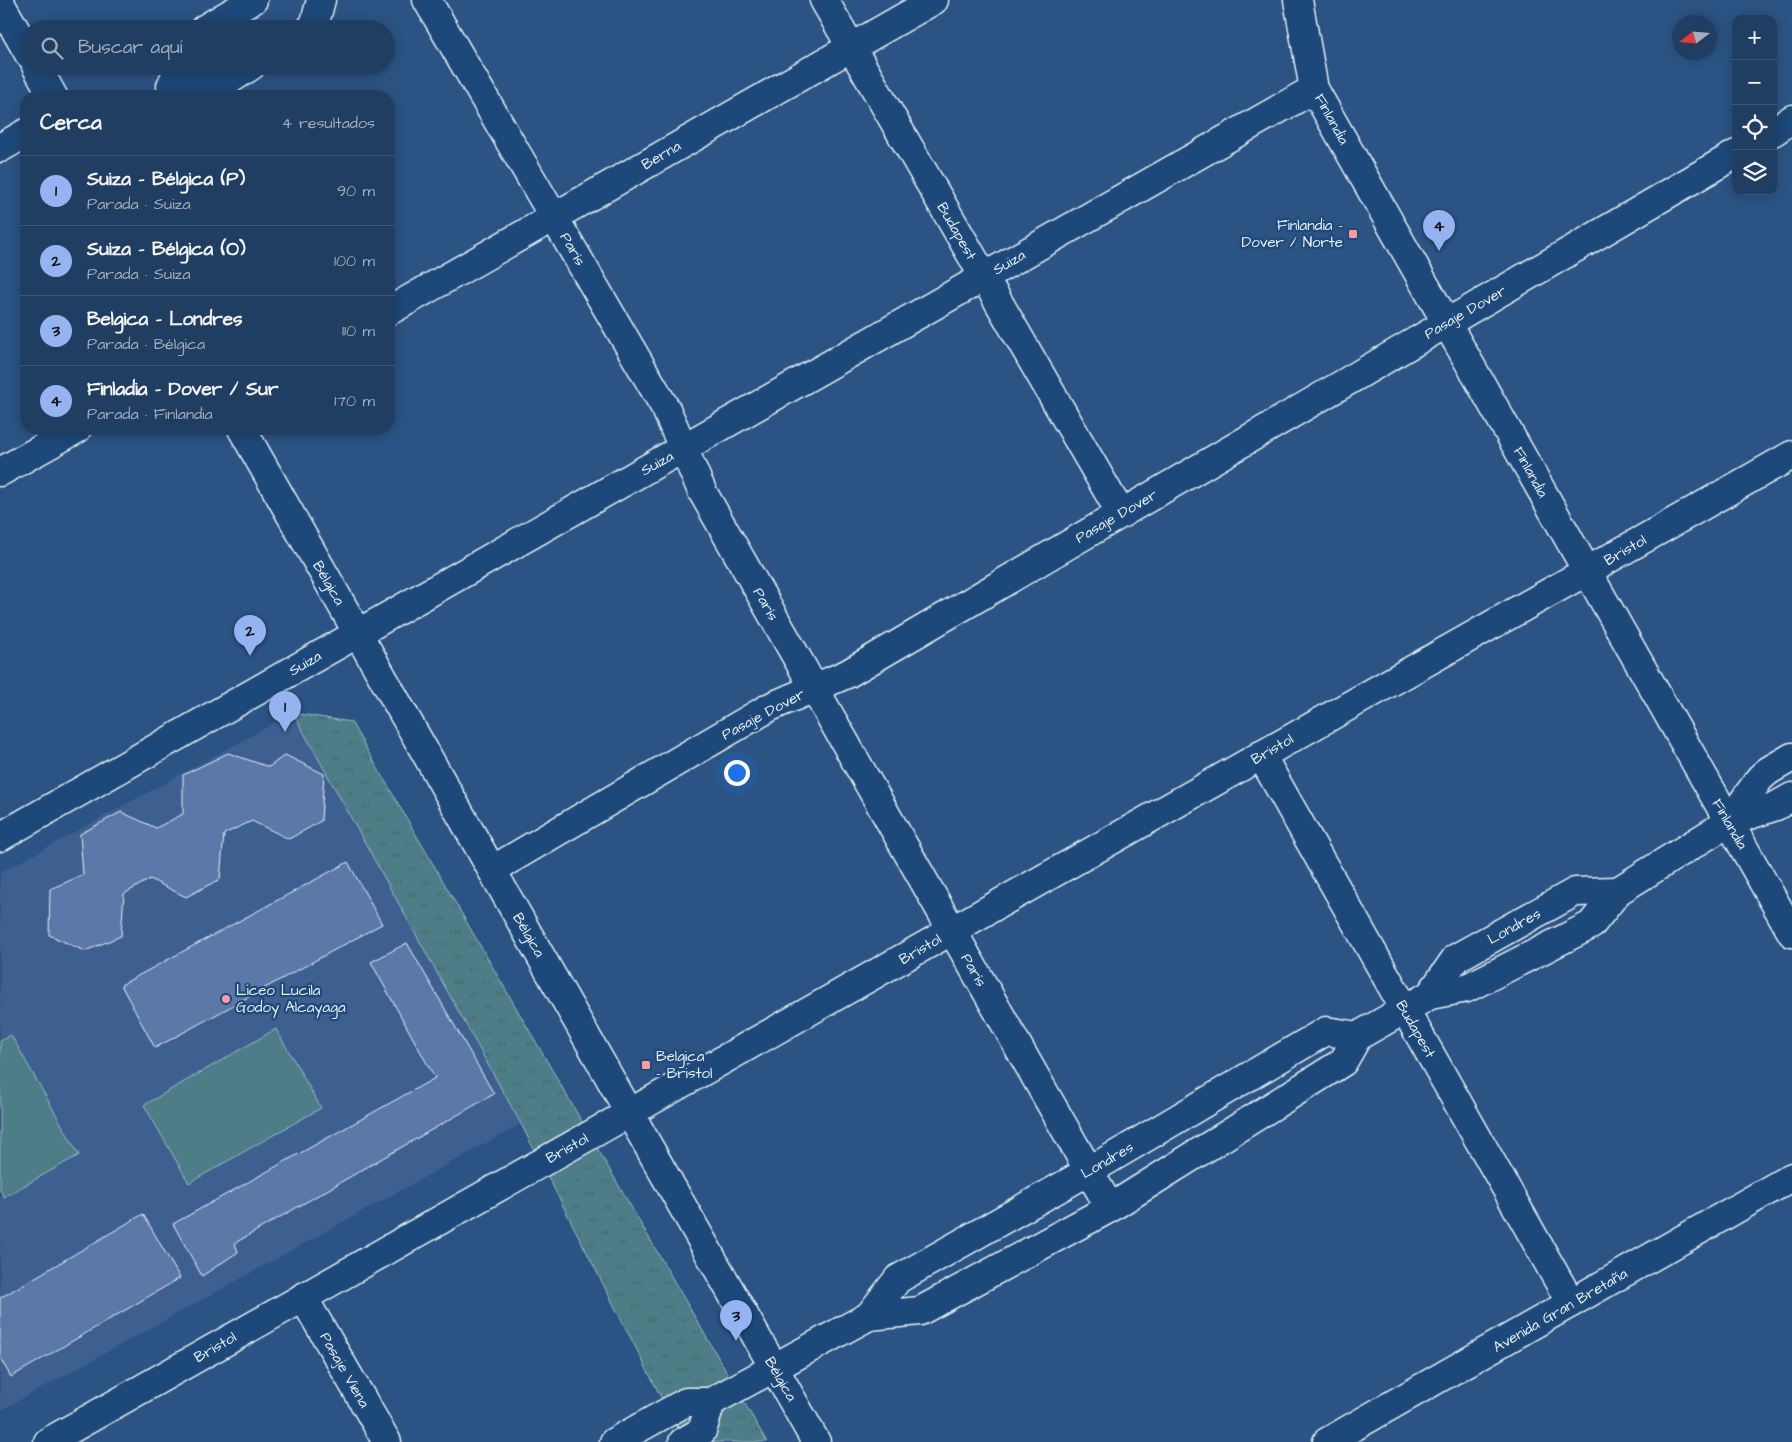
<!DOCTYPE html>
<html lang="es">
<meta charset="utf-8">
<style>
:root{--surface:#203e62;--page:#2d496b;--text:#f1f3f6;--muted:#a2aebe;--line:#3d5777;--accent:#95b2f1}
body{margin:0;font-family:"Architects Daughter",sans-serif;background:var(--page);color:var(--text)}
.controls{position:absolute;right:15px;top:15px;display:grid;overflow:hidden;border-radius:10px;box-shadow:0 2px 12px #0003}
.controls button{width:45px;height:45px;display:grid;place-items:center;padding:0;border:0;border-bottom:1px solid var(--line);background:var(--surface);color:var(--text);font:25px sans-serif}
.compass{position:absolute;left:1672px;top:15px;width:45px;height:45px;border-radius:50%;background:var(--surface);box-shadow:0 2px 12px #0003;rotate:254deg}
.you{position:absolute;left:736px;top:772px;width:18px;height:18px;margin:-12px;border:4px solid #fff;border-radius:50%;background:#1a73e8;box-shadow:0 0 0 8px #1a73e833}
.badge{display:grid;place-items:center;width:32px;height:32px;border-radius:50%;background:var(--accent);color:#111;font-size:16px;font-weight:700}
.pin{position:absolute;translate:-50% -41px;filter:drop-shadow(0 1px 2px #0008)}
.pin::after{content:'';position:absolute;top:26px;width:18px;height:15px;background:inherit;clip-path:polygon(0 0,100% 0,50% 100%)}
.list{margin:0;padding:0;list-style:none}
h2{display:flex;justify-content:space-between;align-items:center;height:65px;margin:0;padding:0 20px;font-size:21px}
h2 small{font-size:16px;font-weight:400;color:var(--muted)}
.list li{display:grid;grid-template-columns:32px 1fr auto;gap:15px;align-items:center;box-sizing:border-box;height:70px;padding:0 20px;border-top:1px solid var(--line)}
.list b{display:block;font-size:19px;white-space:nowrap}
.list p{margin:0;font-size:16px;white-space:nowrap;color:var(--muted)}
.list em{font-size:16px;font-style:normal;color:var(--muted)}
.icon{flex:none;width:28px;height:28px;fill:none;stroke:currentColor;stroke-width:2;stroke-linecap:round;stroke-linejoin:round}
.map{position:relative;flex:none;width:1792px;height:1442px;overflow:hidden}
.search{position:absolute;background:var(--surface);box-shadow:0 2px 12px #0003;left:20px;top:20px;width:375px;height:55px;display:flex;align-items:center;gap:12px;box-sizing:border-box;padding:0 18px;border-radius:28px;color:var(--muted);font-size:19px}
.panel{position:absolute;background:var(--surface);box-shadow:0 2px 12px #0003;left:20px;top:90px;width:375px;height:345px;border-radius:20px}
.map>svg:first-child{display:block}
.built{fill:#3c6190}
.grass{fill:url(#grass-tufts);stroke:#9bb8c0}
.garden{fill:#4e7e88;stroke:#9bb8c0}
.building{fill:#5b78a8;stroke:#e8f1f8}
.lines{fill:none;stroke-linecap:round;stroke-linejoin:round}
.minor-casing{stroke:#e8f1f8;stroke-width:31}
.tertiary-casing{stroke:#e8f1f8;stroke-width:31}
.secondary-casing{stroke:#e8f1f8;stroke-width:31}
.minor{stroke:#1f4a7a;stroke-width:28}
.tertiary{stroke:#1f4a7a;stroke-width:28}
.secondary{stroke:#1f4a7a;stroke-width:28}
.poi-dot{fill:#ff9aa2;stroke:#1f4a7a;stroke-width:2}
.labels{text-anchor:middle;stroke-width:4.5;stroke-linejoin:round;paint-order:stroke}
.street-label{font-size:15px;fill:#e8f1f8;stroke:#1f4a7a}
.poi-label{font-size:15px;fill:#e8f1f8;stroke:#1f4a7a;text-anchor:start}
</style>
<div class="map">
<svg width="1792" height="1442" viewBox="0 0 1792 1442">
<defs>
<pattern id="grass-tufts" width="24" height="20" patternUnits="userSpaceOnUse" patternTransform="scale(1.25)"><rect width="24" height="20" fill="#4e7e88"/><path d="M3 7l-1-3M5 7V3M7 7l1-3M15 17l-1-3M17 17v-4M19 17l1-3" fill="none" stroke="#4a666c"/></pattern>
</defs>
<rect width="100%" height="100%" fill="#2b5383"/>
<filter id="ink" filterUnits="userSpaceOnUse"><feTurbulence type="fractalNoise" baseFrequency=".02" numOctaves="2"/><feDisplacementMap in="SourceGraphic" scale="10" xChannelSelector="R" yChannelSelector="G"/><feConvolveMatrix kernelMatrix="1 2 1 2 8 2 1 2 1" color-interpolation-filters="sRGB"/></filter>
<g filter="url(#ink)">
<polygon class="built" points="293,713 521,1124 0,1411 0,873"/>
<polygon class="grass" points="293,713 351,722 767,1442 684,1442 521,1124"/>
<g class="garden">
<polygon points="276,1029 321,1108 189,1183 144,1105"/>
<polygon points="11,1035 79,1155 4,1197 0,1190 0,1041"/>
</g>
<g class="building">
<polygon points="228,753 269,767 285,755 324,774 321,821 289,839 252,821 224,834 220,879 186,897 150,879 124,894 121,936 85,951 49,935 50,889 83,875 80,834 121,812 156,828 183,814 183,775"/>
<polygon points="348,862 382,924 155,1048 121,985"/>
<polygon points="407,943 494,1094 235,1243 238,1252 202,1276 173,1224 435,1078 371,962"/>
<polygon points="143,1214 180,1278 11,1377 0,1358 0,1298"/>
</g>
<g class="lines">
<defs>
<g id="minor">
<polyline points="427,0 666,409 702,491 1110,1208"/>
<polyline points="824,0 1121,514"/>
<polyline points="0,3 29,54"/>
<polyline points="204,29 253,0"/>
<polyline points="310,29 314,26 321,0"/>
<polyline points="36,66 53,96"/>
<polyline points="180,66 171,86 223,84 251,66"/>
<polyline points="1773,132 1792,119"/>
<polyline points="0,148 26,133"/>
<polyline points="389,311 934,0"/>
<polyline points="242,429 816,1442"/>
<polyline points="0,472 77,429"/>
<polyline points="1261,755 1571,1303"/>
<polyline points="1729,822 1760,778 1768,771 1792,757"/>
<polyline points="492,870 770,707 847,674 1736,154"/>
<polyline points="1430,995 1456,958 1575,892 1618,891"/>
<polyline points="303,1297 387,1442"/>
<polyline points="869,1316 898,1279 1089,1171 1326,1031 1358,1036"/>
<polyline points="48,1442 1792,455"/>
<polyline points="614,1442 686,1402 711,1402 869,1316 920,1311 1110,1208 1343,1062 1358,1036 1430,995 1467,988 1591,925 1618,891 1729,822 1776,806 1792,797"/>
<polyline points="683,1442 702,1431 711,1402"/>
</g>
<g id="tertiary">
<polyline points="1298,0 1314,89 1792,933"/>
<polyline points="0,837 1314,89"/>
</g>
<polyline id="secondary" points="1327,1442 1792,1177"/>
</defs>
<use href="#minor" class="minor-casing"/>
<use href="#tertiary" class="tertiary-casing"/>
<use href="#secondary" class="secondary-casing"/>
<use href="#minor" class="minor"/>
<use href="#tertiary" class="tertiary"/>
<use href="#secondary" class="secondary"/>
</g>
</g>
<g class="poi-dot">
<rect x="1348" y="229" width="10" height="10" rx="2.5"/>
<circle cx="226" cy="999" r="5"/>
<rect x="641" y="1060" width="10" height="10" rx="2.5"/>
</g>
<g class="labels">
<g class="street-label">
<text transform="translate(1332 119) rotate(61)" y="5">Finlandia</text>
<text transform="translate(661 155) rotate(-30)" y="5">Berna</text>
<text transform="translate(957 231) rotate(60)" y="5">Budapest</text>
<text transform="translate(573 249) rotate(60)" y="5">París</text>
<text transform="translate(1009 262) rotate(-30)" y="5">Suiza</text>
<text transform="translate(1465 312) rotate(-30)" y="5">Pasaje Dover</text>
<text transform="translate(657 463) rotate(-29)" y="5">Suiza</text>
<text transform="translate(1531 472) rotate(61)" y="5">Finlandia</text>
<text transform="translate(1116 516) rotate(-30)" y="5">Pasaje Dover</text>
<text transform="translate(1625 550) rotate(-30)" y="5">Bristol</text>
<text transform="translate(329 583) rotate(60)" y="5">Bélgica</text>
<text transform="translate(766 604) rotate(60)" y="5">París</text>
<text transform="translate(305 663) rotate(-30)" y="5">Suiza</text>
<text transform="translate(763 714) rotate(-28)" y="5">Pasaje Dover</text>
<text transform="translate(1272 749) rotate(-30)" y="5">Bristol</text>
<text transform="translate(1730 824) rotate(60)" y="5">Finlandia</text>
<text transform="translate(1514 926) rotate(-29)" y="5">Londres</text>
<text transform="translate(529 935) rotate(60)" y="5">Bélgica</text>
<text transform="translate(920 949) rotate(-30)" y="5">Bristol</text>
<text transform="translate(974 970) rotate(60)" y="5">París</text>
<text transform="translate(1416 1029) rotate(60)" y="5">Budapest</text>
<text transform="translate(567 1148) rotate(-29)" y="5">Bristol</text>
<text transform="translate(1107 1160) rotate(-30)" y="5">Londres</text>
<text transform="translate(1560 1310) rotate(-30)" y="5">Avenida Gran Bretaña</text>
<text transform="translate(215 1347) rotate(-30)" y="5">Bristol</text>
<text transform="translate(345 1370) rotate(60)" y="5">Pasaje Viena</text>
<text transform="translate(781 1379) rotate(60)" y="5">Bélgica</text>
</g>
<g class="poi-label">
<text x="1343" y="230" text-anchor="end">Finlandia -<tspan x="1343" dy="17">Dover / Norte</tspan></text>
<text x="236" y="995">Liceo Lucila<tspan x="236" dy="17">Godoy Alcayaga</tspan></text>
<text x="656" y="1061">Belgica<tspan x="656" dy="17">- Bristol</tspan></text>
</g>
</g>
</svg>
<div class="controls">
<button>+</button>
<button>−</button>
<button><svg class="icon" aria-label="locate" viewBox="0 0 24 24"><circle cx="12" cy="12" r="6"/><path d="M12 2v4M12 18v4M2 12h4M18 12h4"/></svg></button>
<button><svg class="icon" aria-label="layers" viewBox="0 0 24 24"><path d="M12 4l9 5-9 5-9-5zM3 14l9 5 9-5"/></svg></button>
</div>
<svg class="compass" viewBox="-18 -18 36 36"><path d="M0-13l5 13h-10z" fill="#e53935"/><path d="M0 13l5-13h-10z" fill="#a2aebe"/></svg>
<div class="you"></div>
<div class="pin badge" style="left:285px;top:732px">1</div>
<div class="pin badge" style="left:250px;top:656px">2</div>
<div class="pin badge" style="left:736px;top:1341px">3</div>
<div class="pin badge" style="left:1439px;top:251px">4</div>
<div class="search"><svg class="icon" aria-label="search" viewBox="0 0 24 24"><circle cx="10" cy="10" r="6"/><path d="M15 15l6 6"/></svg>Buscar aquí</div>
<section class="panel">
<h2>Cerca<small>4 resultados</small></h2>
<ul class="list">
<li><span class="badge">1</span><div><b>Suiza - Bélgica (P)</b><p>Parada · Suiza</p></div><em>90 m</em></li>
<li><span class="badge">2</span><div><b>Suiza - Bélgica (O)</b><p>Parada · Suiza</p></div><em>100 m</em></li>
<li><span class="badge">3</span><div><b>Belgica - Londres</b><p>Parada · Bélgica</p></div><em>110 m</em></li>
<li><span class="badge">4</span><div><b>Finladia - Dover / Sur</b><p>Parada · Finlandia</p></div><em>170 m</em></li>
</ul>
</section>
</div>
